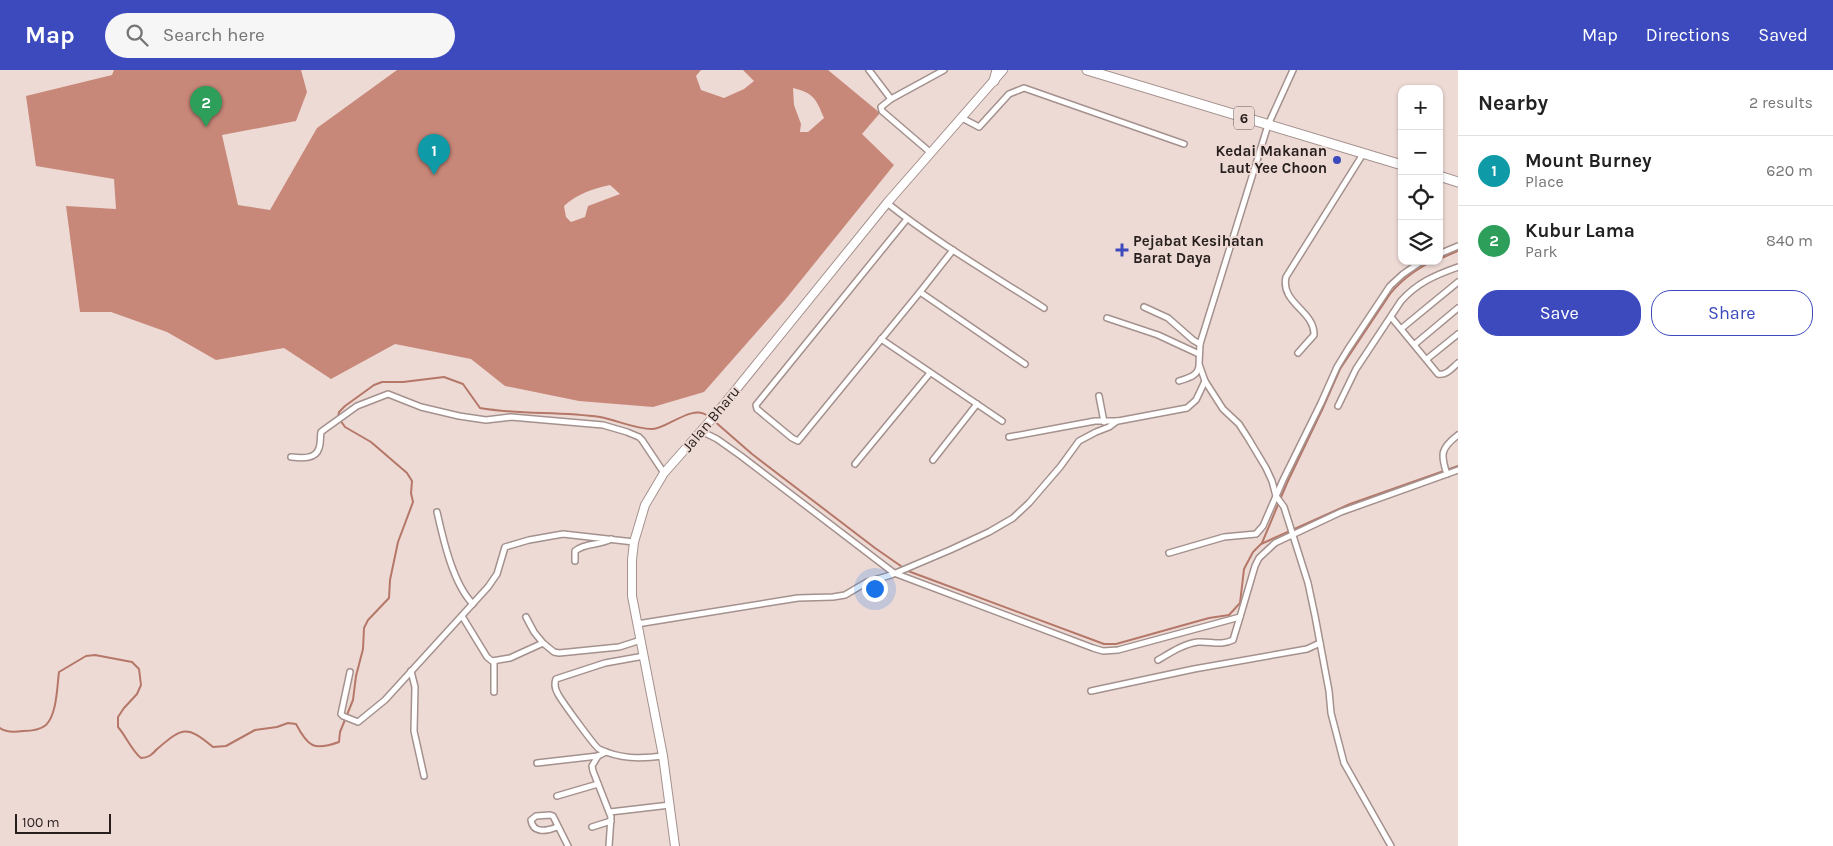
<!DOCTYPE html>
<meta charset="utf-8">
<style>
:root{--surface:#fff;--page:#f6f6f6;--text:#222;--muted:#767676;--line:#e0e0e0;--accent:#3c4abd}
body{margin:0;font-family:Karla,sans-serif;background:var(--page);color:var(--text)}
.controls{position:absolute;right:15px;top:15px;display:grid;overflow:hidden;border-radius:10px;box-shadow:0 1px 4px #0004}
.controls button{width:45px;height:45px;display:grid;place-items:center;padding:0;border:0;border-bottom:1px solid var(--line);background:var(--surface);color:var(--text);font:25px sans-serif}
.scale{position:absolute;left:15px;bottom:12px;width:96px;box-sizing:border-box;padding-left:5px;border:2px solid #261f1d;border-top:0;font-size:14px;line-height:18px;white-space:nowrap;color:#261f1d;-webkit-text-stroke:4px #eedad5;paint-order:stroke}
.you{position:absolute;left:874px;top:518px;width:18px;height:18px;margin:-12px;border:4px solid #fff;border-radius:50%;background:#1a73e8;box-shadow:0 0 0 8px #1a73e833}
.badge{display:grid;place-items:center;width:32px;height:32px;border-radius:50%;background:var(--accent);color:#fff;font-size:16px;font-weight:700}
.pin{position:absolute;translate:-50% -41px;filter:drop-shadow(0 1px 2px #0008)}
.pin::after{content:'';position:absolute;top:26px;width:18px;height:15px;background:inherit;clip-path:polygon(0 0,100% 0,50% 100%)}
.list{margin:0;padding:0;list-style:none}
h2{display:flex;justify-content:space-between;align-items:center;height:65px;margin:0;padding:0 20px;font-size:21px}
h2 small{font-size:16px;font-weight:400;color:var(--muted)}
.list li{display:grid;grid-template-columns:32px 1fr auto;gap:15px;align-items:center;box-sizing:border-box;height:70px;padding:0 20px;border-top:1px solid var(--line)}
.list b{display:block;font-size:19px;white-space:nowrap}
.list p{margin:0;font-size:16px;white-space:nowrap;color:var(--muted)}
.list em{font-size:16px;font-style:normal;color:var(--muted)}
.actions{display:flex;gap:10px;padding:15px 20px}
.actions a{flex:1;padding:11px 0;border:1px solid var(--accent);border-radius:20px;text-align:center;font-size:18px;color:var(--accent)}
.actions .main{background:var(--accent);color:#fff}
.icon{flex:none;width:28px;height:28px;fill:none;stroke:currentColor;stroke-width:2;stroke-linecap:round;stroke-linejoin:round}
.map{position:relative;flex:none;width:1458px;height:776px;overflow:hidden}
header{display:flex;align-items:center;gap:30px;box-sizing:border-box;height:70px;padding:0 25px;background:var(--accent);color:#fff}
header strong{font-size:24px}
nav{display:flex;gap:28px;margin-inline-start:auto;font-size:18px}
.search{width:350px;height:45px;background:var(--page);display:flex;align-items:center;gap:12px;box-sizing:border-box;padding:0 18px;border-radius:28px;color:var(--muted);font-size:19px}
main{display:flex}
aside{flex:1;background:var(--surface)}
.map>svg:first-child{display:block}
.forest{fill:#c88879;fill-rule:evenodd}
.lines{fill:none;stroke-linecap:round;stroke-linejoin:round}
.stream{stroke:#b57768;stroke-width:2}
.minor-casing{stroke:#a4918d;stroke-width:8}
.secondary-casing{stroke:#a4918d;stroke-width:10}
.primary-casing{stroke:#a4918d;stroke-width:11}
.minor{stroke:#fff;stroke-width:5}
.secondary{stroke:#fff;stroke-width:8}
.primary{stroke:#fff;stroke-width:9}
.poi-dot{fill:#3c4abd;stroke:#eedad5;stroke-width:2}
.labels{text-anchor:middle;stroke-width:4;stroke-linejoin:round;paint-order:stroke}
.shield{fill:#eedad5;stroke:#625754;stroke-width:1}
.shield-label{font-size:14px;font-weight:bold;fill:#261f1d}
.poi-label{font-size:15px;font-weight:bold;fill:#261f1d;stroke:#eedad5;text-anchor:end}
.street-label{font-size:15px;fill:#261f1d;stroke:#eedad5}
</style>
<header>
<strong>Map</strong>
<div class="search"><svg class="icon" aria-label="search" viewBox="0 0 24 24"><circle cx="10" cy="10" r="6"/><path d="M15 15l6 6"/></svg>Search here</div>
<nav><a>Map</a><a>Directions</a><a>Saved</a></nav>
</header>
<main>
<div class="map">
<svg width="1458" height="776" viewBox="0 0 1458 776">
<rect width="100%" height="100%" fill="#eedad5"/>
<path class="forest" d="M114,0H301L307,22L296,51L222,65L238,135L270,140L317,58L397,0H701L696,6L701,20L724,28L744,19L754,11L743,0H828L880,43L862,64L894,95L785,230L704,322L653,337L579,331L505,316L471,289L395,274L331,309L284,278L216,290L167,262L111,242H80L66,136L116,139L114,109L36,96L26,26L112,5ZM793,18C814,23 816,29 824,48L808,62H800L801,54L794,35ZM610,115L620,124L588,136L585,147L571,152L566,147L564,136C577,124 592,119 610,115Z"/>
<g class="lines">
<g class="stream">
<polyline points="1439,189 1458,181"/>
<polyline points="713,350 752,384 875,478 908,501 1104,574 1116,574 1209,548 1229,545 1240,533 1244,499 1253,482 1261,474 1350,434 1458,396"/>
<path d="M1262,473L1287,413L1322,340L1340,299L1390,224C1402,209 1416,200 1432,191"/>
<path d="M0,658C6,663 16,662 23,661C30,661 40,660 46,655C57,644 57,617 59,602L86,586L95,585L132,592L139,599L141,615L137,624L124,638L118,647V657C126,666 132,681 141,688C148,688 152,685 157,679C182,658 186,654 213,677L226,676L255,660L277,657L288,653L296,654C308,677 314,681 339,672L340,662L353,630L356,606L363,579L364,558L368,550L389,528L390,510L398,472L413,432L411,423L412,411L407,403L371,372L345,357L338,347L339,342L345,336L374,315L382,312H403L444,307L463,314L480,338C519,345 560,341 600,347C617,350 634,359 652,359C666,360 693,332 709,347"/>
</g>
<defs>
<g id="minor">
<polyline points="869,0 891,29"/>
<polyline points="962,48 979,57 1009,24 1024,18 1184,74"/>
<polyline points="931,83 882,41 881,37 891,29 944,0"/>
<path d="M887,133C936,172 991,204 1044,238"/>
<polyline points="907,149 756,335 757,339 792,368 798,371 920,222 953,180"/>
<polyline points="1439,184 1458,176"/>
<polyline points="920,222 1025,294"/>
<polyline points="1144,237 1168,248 1193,270 1200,274"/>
<path d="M1391,247L1438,304C1446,306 1452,298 1458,293"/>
<polyline points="1107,248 1158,265 1199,284"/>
<polyline points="1402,258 1458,212"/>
<polyline points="881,269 1002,351"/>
<polyline points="1415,274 1458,238"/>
<path d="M1298,283L1314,265C1315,241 1280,233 1286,207L1363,84"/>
<polyline points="1427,289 1458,264"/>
<path d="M1179,311C1188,308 1198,306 1199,296"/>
<polyline points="1205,311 1223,339 1239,354 1248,368 1266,398 1272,411 1276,426 1284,437 1308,513 1315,546 1329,621 1331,643 1344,693 1391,776"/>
<polyline points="1099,326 1104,352"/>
<path d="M1338,336L1356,299L1401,231C1417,213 1435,205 1458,197"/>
<polyline points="701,361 717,369 741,386 894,503 1093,578 1103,581 1118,580 1240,547 1255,496 1259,488 1275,473 1341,442 1458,400"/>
<polyline points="1009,367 1095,351 1118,351 1187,338 1196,330 1205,311 1199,294 1200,274 1268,55 1293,0"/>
<path d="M291,387C300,388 316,390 319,378C321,373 320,367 321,362L325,359L357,336L388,324L421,337L459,346L486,350L511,347L603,355L627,362L639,367L642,370L664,403"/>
<polyline points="933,390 977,334"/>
<polyline points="855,394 930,303"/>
<path d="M1447,404C1440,384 1441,378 1458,365"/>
<path d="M437,442C443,469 453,514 473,534"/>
<polyline points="1169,483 1224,467 1256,464 1263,456 1283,410 1321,333 1337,297 1348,279 1390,216 1403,204 1422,191"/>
<path d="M575,491V481C586,472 600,476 611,469"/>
<polyline points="462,546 487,587 492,591 510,588 543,573 554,582 559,583 619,577 641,570"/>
<polyline points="526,547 534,562 543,573"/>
<polyline points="637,554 798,528 833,527 845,525 867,512 891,505 950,480 989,462 1013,448 1029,433 1060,397 1079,371 1096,362 1109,357 1117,351"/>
<path d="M644,586L605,593L556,609C554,614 555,619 558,624C561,630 595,677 599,679C620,689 640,689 663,686"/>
<path d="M1158,590C1170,583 1183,574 1198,572C1210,571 1221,576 1233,570L1240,547"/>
<polyline points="411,601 415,617 414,661 424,706"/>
<polyline points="350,602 341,644 343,646 358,652 385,630 488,517 497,504 505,477 529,470 563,464 634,472"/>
<polyline points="1091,621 1194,599 1307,579 1320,573"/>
<polyline points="494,622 494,591"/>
<polyline points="598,686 592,696 593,701 611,747 609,776"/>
<polyline points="537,693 598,686 606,682"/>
<polyline points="557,726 598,714"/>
<polyline points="610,742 670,735"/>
<path d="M557,757C547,761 533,764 531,750L536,746L550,745L553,746L568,776"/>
<polyline points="592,757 611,751"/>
</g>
<polyline id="secondary" points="675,776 663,686 632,526 632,490 634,472 645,435 664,403 717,343 887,133 1003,0"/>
<g id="primary">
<polyline points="1087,0 1402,95"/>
<polyline points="994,11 997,0"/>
<polyline points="1439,106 1458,112"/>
</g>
</defs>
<use href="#minor" class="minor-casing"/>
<use href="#secondary" class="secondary-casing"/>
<use href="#primary" class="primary-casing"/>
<use href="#minor" class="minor"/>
<use href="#secondary" class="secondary"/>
<use href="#primary" class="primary"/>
</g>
<g class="poi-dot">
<circle cx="1337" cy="90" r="5"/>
<path d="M1119.5 172.5h5v5h5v5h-5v5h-5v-5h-5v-5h5z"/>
</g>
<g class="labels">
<rect class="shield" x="1234" y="36.5" width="20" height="23" rx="4"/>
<g class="shield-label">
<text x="1244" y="53">6</text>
</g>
<g class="poi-label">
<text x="1327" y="86">Kedai Makanan<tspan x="1327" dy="17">Laut Yee Choon</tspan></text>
<text x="1133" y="176" text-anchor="start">Pejabat Kesihatan<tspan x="1133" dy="17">Barat Daya</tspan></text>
</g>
<g class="street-label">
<text transform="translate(711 349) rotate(-50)" y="5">Jalan Bharu</text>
</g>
</g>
</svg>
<div class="controls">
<button>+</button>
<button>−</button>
<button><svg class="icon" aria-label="locate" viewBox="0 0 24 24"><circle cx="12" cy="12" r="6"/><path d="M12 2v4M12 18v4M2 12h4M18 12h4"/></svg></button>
<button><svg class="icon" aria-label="layers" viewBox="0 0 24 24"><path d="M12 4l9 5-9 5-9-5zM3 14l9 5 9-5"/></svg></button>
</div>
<div class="scale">100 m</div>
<div class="you"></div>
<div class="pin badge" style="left:434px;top:105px;background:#0f9aa8">1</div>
<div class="pin badge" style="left:206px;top:57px;background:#2e9e5b">2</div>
</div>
<aside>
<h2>Nearby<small>2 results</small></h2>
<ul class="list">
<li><span class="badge" style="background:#0f9aa8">1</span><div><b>Mount Burney</b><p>Place</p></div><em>620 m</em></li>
<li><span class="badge" style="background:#2e9e5b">2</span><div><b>Kubur Lama</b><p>Park</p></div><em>840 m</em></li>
</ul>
<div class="actions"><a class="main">Save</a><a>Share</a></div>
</aside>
</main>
